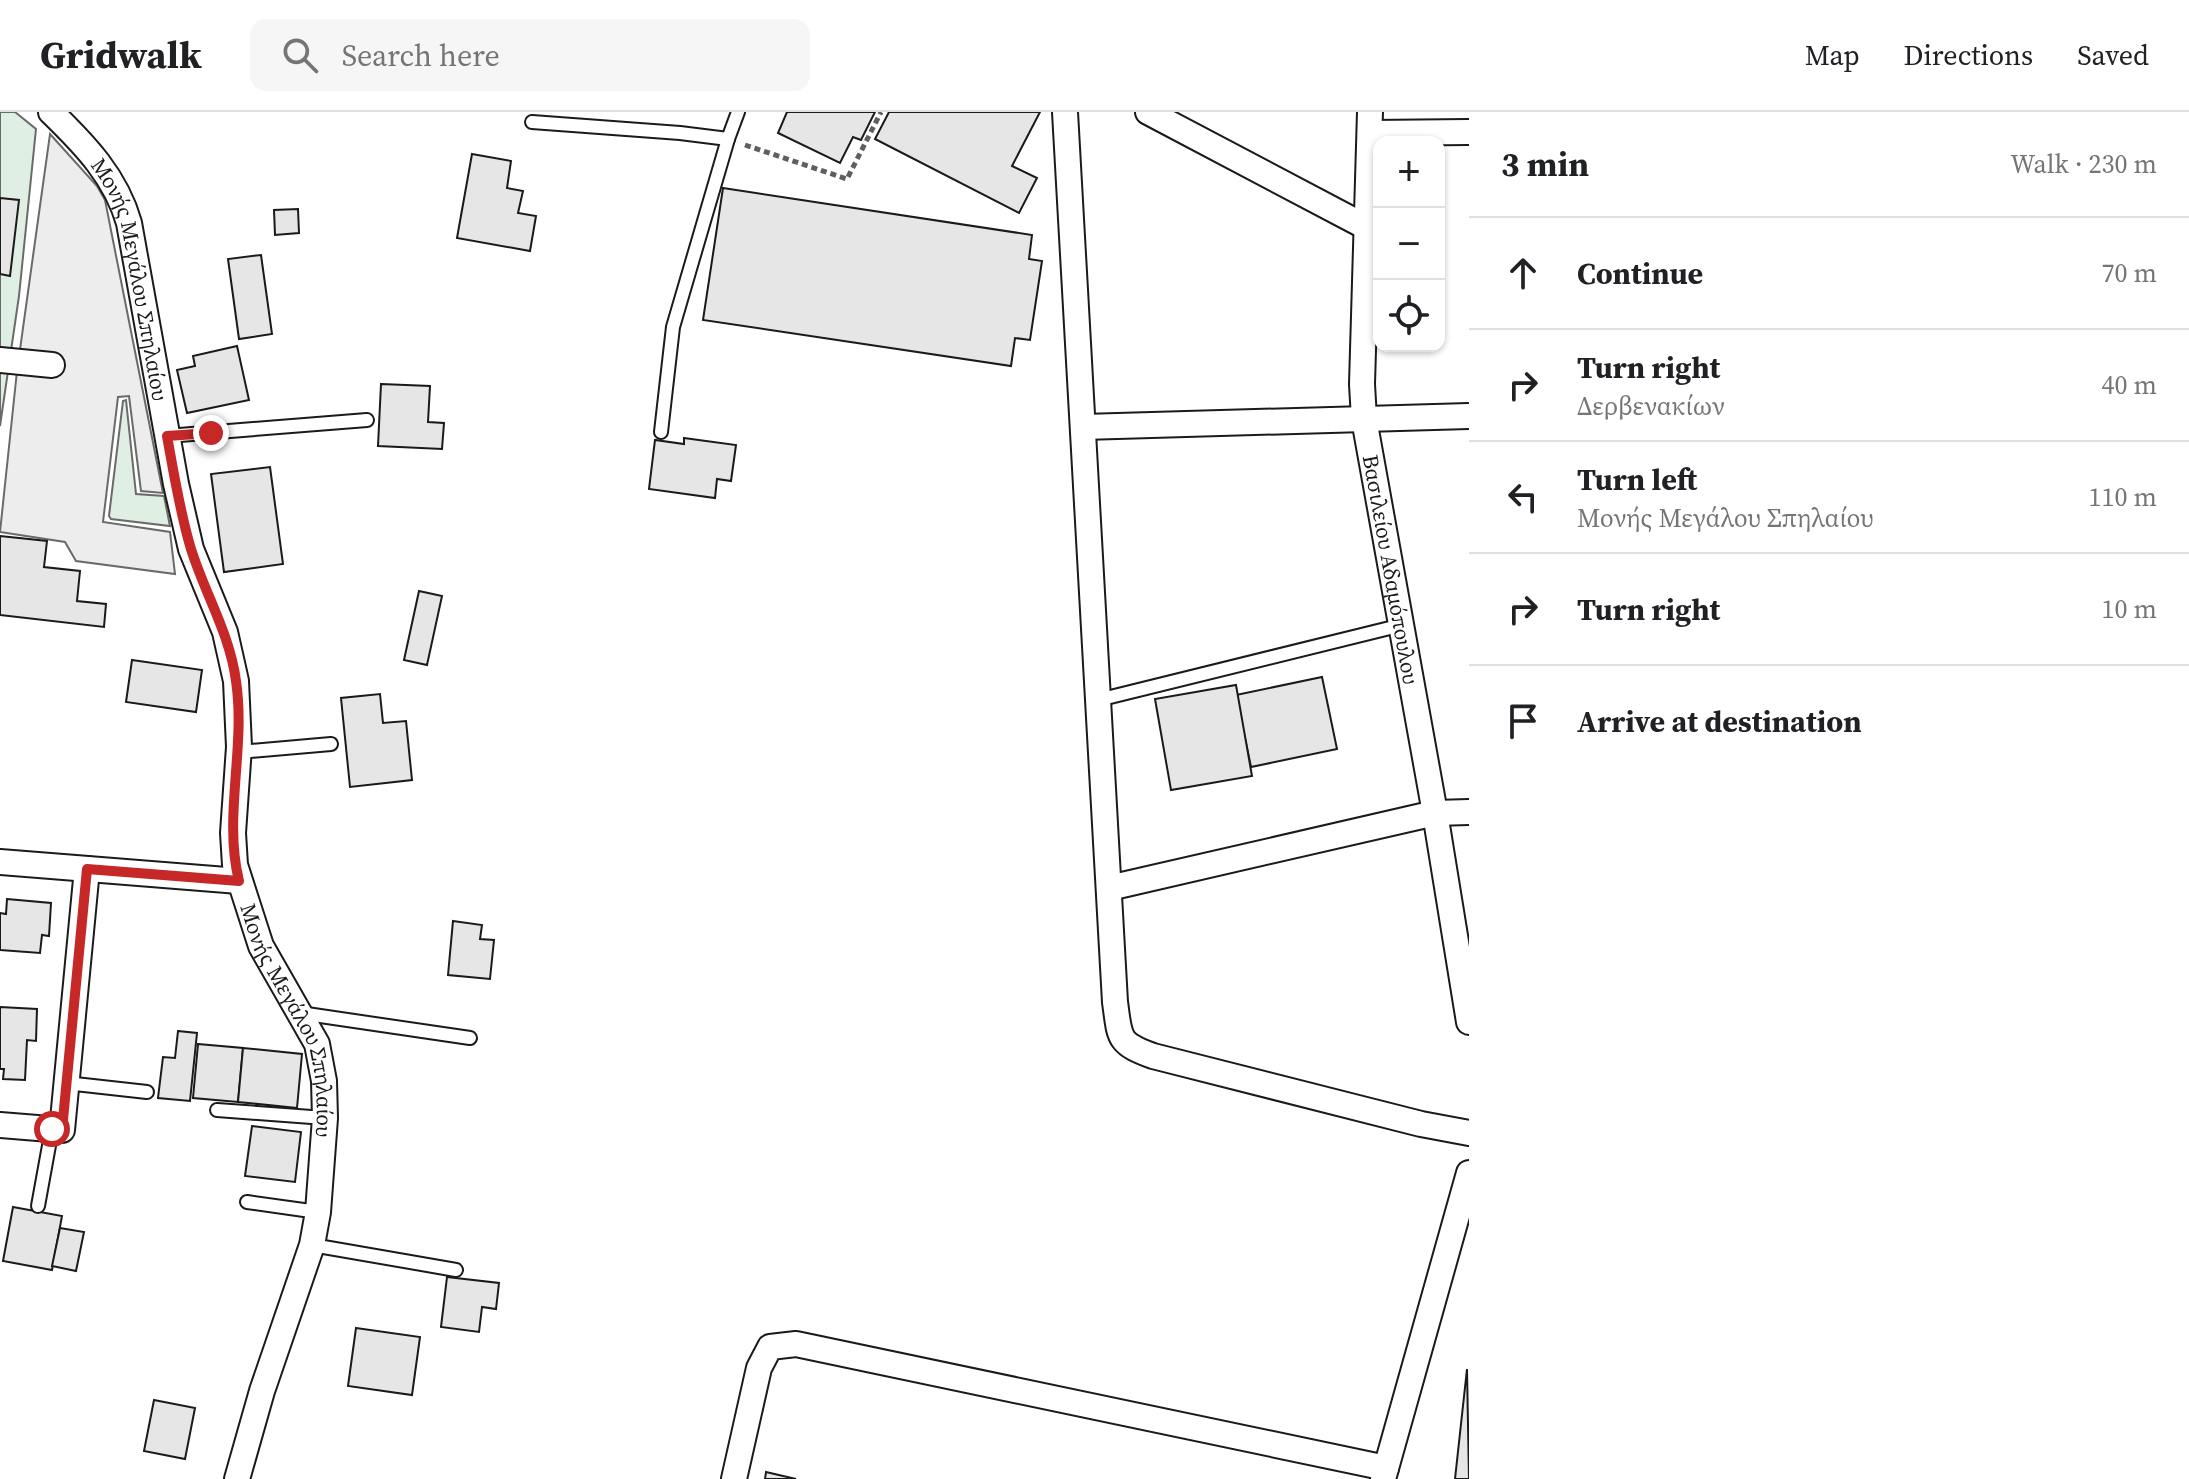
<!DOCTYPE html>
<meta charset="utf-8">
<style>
:root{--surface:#fff;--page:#f6f6f6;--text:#202124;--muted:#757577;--line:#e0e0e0}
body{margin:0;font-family:"Source Serif 4",serif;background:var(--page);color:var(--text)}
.controls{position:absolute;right:24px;top:24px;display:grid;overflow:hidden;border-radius:16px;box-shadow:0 2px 6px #0004}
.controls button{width:72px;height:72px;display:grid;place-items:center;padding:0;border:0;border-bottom:2px solid var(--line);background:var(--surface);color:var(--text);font:40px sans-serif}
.stop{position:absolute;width:24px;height:24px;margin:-18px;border:6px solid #c62828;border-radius:50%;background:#fff}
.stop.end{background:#c62828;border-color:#fff;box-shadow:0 2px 8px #0008}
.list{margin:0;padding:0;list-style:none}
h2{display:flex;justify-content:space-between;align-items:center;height:104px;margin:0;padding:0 32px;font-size:34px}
h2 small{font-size:26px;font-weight:400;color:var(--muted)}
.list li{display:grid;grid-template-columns:52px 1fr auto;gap:24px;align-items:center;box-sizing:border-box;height:112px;padding:0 32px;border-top:2px solid var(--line)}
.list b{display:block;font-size:30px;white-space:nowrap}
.list p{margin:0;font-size:26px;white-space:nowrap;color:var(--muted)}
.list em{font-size:26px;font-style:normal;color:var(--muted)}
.icon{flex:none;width:44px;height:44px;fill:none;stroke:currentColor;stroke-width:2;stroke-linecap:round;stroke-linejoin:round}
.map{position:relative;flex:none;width:1469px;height:1367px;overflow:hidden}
header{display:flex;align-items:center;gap:48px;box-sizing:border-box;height:112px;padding:0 40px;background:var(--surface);border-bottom:2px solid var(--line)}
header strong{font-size:38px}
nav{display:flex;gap:44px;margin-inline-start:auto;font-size:28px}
.search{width:560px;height:72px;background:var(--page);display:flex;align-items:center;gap:20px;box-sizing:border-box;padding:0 28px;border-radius:16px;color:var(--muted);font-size:30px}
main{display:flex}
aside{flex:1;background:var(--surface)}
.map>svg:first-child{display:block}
.green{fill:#e0efe3;stroke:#6a6a6a;stroke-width:2}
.parking{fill:#ededed;stroke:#6a6a6a;stroke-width:2}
.building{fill:#e6e6e6;stroke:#1a1a1a;stroke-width:2}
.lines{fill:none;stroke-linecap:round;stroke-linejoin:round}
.service-casing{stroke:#1a1a1a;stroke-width:16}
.minor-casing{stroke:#1a1a1a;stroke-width:28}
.path{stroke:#5f5f5f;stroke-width:5;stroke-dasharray:6 4;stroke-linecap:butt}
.service{stroke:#fff;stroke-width:12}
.minor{stroke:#fff;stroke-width:24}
.route{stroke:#c62828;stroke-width:10}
.labels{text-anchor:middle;stroke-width:6;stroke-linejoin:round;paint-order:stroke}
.street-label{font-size:22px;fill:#1a1a1a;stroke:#fff}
</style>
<header>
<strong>Gridwalk</strong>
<div class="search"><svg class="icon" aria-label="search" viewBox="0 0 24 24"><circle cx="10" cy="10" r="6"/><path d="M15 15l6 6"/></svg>Search here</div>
<nav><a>Map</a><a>Directions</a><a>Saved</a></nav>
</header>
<main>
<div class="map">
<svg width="1469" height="1367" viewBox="0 0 1469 1367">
<rect width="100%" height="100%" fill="#fff"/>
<g class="green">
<polygon points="0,0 15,0 36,17 19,184 0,314"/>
<polygon points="126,288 136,382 164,384 170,414 111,407 109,404 123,289"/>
</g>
<polygon class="parking" points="50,22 97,74 105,88 163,381 141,379 129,284 118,285 103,410 170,420 175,462 76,449 65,430 0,420 17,259"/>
<g class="building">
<polygon points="787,0 875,0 861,28 853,25 840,51 778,21"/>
<polygon points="889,0 1040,0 1012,54 1037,66 1019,101 875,27"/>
<polygon points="472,42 511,49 507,76 523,79 518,101 536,104 530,139 457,126"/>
<polygon points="723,76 1032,123 1029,147 1042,149 1030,228 1015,226 1011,254 703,208"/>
<polygon points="0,86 19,88 10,164 0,162"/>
<polygon points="298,97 299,121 275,123 274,98"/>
<polygon points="261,143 272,222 239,227 228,147"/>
<polygon points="237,234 249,288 187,301 177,258 195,254 193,244"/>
<polygon points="381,272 430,274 428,310 444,311 442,337 378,334"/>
<polygon points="684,326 736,333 731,369 717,367 715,386 649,377 655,328 684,332"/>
<polygon points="270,355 283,452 224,460 211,362"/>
<polygon points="0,424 47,429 44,455 80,459 77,489 106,492 104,515 0,503"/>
<polygon points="419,479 442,484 427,553 404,548"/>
<polygon points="132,548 202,558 196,600 126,590"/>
<polygon points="1322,565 1337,637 1251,655 1236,583"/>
<polygon points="1236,573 1252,664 1171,678 1155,587"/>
<polygon points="380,582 383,611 406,609 412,668 350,675 341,586"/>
<polygon points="7,787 51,791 49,824 42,823 40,841 0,838 0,801 6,802"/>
<polygon points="453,809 482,813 480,827 494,828 490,867 448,863"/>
<polygon points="0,895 37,897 36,929 27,928 25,968 3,967 4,957 0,957"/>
<polygon points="178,919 197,921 190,989 158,986 163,945 175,946"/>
<polygon points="198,932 243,936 238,990 193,986"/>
<polygon points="243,936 302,942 297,996 238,990"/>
<polygon points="252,1014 301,1020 295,1070 245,1064"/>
<polygon points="13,1095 62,1104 52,1158 3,1149"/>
<polygon points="60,1116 84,1120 76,1159 52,1154"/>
<polygon points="447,1165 499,1171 496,1197 482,1195 479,1220 441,1215"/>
<polygon points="356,1216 420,1225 412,1283 348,1274"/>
<polygon points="1467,1257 1469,1367 1455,1367"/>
<polygon points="154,1288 195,1296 185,1347 144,1339"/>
<polygon points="766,1360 796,1367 765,1367"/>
</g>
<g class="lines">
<defs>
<g id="service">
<polyline points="532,10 680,21 728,27 738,0"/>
<polyline points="661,320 673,215 728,27"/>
<polyline points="167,324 367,308"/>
<polyline points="1098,588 1402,513"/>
<polyline points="239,640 331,632"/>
<polyline points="300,901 470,926"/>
<polyline points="66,971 147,980"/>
<polyline points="217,998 325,1006"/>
<polyline points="247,1090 318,1100"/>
<polyline points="38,1094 52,1017"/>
<polyline points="312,1133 456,1158"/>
</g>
<g id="minor">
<path id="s1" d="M51,0C85,33 116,65 129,111L176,372L191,437L225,520L236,569L239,635L233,721L235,753L261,834L317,932L324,969L325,1006L318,1100L312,1133L262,1279L237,1367"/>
<path d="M1065,0L1115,890C1120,926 1117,931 1153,944L1421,1012L1469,1021"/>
<polyline points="1148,0 1368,116"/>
<path id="s2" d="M1370,0L1362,272L1364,307L1435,701L1469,910"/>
<polyline points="1370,21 1469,20"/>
<polyline points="0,248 52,253"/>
<polyline points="1083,315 1469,304"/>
<polyline points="0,750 239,769"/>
<polyline points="1109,776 1435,701 1469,700"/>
<polyline points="0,1013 62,1018 87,757"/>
<polyline points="734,1367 759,1256 770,1235 796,1232 1386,1356"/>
<polyline points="1383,1367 1469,1061"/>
</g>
</defs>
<use href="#service" class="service-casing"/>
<use href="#minor" class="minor-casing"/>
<polyline class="path" points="745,33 847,67 881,0"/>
<use href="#service" class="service"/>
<use href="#minor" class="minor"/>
</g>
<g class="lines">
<path class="route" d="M52,1017L62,1018L87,757L239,769C223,704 246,636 236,569C230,522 205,482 191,437C180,401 174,362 167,324L211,321"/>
</g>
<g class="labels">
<g class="street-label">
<text dy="8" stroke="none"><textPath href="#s1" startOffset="192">Μονής Μεγάλου Σπηλαίου</textPath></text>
<text dy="8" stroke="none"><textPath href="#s2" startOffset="460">Βασιλείου Αδαμόπουλου</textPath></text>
<text dy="8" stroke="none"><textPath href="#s1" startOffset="960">Μονής Μεγάλου Σπηλαίου</textPath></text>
</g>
</g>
</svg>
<div class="controls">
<button>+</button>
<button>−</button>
<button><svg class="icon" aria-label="locate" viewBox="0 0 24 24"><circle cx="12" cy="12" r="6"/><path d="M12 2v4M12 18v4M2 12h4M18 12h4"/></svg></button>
</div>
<div class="stop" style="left:52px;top:1017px"></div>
<div class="stop end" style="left:211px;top:321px"></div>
</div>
<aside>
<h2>3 min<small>Walk · 230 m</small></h2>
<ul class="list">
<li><svg class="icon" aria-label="ahead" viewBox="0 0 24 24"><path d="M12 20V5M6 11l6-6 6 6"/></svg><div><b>Continue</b></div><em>70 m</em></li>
<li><svg class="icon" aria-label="right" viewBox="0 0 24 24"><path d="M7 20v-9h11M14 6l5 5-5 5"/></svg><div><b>Turn right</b><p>Δερβενακίων</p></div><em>40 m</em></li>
<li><svg class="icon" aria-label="left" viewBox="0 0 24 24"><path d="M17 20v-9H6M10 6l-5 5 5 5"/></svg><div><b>Turn left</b><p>Μονής Μεγάλου Σπηλαίου</p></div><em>110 m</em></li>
<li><svg class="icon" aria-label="right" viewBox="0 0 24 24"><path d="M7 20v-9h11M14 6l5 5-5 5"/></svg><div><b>Turn right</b></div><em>10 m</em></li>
<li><svg class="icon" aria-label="arrive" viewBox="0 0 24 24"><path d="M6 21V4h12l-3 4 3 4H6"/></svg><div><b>Arrive at destination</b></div></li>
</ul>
</aside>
</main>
